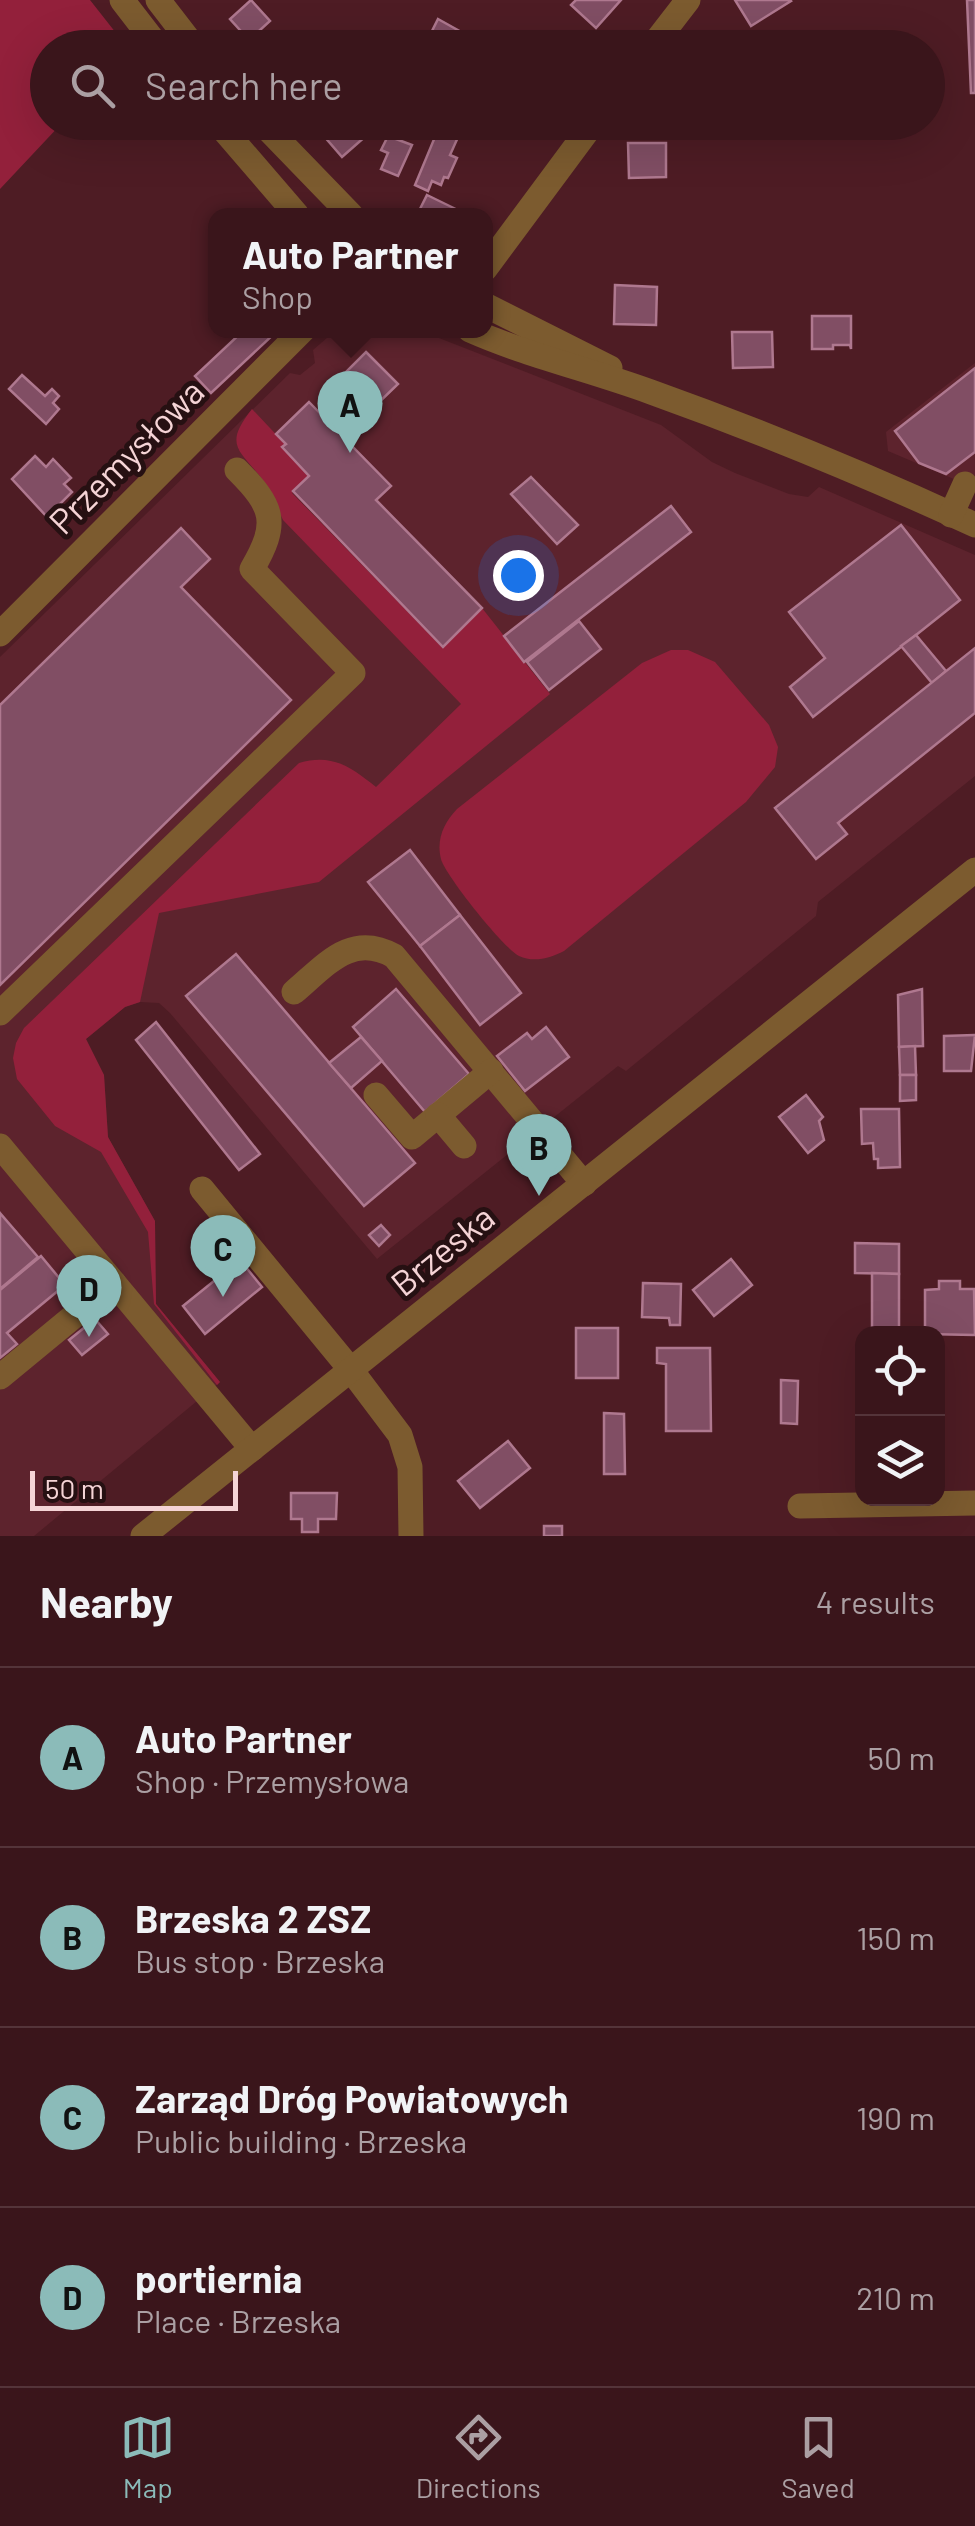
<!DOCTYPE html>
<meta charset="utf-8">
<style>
:root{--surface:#3a151b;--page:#452228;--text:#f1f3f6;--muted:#ab9fa3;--line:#54343a;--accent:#8bbbb9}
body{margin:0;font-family:Barlow,sans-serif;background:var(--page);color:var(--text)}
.controls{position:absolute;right:30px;bottom:30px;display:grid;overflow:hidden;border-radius:20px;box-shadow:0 10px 40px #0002}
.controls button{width:90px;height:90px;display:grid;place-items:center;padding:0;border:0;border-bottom:2px solid var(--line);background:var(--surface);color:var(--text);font:50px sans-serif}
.scale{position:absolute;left:30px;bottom:25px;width:208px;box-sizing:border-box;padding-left:10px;border:5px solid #f5d4d6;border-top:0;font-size:28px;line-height:35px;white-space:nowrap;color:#f5d4d6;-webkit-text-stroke:8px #261012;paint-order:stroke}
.you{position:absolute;left:518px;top:575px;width:35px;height:35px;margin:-25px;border:8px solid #fff;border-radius:50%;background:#1a73e8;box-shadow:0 0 0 15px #1a73e833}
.badge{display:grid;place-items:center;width:65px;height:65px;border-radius:50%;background:var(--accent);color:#111;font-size:32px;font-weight:700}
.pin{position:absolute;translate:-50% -82px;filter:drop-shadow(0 2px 5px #0008)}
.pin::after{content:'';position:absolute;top:52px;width:35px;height:30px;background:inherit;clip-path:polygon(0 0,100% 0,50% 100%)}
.popup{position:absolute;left:208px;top:208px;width:285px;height:130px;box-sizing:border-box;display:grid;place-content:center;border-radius:20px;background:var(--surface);filter:drop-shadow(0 2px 8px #0005);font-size:32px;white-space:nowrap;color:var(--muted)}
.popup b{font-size:38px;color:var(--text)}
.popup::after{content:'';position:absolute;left:50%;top:100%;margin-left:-20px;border:20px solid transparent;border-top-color:var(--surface)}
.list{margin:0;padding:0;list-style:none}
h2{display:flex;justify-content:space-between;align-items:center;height:130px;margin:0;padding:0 40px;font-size:42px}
h2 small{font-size:32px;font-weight:400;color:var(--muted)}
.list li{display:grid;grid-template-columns:65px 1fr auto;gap:30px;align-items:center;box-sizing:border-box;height:180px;padding:0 40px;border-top:2px solid var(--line)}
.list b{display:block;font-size:38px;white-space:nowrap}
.list p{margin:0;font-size:32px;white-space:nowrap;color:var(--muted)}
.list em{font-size:32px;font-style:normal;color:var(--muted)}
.icon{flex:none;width:55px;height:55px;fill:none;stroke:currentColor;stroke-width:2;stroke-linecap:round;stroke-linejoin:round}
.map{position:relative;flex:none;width:975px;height:1536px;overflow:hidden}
.search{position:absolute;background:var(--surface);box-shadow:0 10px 40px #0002;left:30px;right:30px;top:30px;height:110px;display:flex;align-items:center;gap:25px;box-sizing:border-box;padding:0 35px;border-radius:55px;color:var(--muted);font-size:38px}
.sheet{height:850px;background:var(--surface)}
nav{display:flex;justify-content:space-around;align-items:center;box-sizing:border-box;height:140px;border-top:2px solid var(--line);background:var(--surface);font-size:28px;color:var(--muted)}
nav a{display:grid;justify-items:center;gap:5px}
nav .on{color:var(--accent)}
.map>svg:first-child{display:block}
.built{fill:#5d232d}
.green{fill:#93203b}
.building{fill:#814e64;stroke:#af788f;stroke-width:2.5}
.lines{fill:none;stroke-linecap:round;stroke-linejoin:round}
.minor{stroke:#7c5b2f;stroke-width:25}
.labels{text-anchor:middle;stroke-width:10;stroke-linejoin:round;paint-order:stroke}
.street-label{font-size:35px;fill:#f5d4d6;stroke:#261012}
</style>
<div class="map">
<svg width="975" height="1536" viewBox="0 0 975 1536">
<rect width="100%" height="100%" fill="#4e1c24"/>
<g class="built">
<polygon points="335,331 421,331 661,425 712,462 735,473 789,494 808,497 819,487 975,555 975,776 818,902 816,916 626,1071 618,1066 377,1259 170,1013 159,1003 140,1002 125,1007 86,1039 104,1075 108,1137 155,1221 156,1304 220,1382 34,1536 0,1536 0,657 290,373 300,375 315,363 313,350"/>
<polygon points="975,363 975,488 888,451 886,432"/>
</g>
<g class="green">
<polygon points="0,0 90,0 127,47 48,48 48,122 62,123 0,189"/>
<path d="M252,409L285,444L282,447L308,476L292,493L442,647L482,608L550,694L319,882L159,913L140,1002L125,1007L86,1039L104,1075L108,1137L155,1221L156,1304L220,1382L217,1385L154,1304L148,1232L101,1152L55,1126L17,1079L13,1058L16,1043L24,1028L299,763C332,753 351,767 376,787L461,704L283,520C277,508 272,494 265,483C242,450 221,448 252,409Z"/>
<path d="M671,650H688L715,662L769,725L778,747L775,767L746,802L564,951C550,958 534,963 519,956C504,949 445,875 441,859C436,839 444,823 457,809L642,663Z"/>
</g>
<g class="building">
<polygon points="251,0 270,21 249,40 230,19"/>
<polygon points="576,0 621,0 596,28 571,5"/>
<polygon points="735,0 790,0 791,1 751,26"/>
<polygon points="967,0 975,0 975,93 971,93"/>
<polygon points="438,19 463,33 455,48 430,35"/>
<rect x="792" y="36" width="47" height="12"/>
<polygon points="323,122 357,122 367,135 342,157 317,128"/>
<polygon points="437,122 463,126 450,155 457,158 448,178 444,177 441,185 432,181 428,191 415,185 435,137 430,136"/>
<polygon points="465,122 492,122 487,134 464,125"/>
<rect x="847" y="122" width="21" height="12"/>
<polygon points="388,136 412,145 398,176 381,169 388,153 381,150"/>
<polygon points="628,143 666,143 666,177 629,178"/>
<polygon points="427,195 468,215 417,215"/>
<polygon points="615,285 657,287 656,325 614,324"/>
<polygon points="812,316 851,316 851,349 850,345 833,345 833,349 812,349"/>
<polygon points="244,330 276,332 211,393 195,376"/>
<polygon points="732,332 772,332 773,367 733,368"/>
<polygon points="366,352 398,384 370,411 339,379"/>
<polygon points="975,368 975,452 946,474 919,463 895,431"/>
<polygon points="22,375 45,396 52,389 59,396 53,403 59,409 46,424 9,389"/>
<polygon points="309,402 391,486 376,500 482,608 443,647 293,491 309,476 282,447 286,444 276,434"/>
<polygon points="35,456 46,467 53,459 71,478 64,484 72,492 47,517 12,479"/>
<polygon points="531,477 578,525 557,544 511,494"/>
<polygon points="671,506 691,532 524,662 504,636"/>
<polygon points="901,525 960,600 813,717 790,687 825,658 789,612"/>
<polygon points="181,528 210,559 181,587 291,700 0,985 0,705"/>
<polygon points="579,621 601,649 549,690 527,662"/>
<polygon points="916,635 946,671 932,683 901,646"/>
<polygon points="975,648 975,713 838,823 847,834 816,859 775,808"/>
<polygon points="410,850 460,915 420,946 368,882"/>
<polygon points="460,915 521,993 480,1025 420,946"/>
<polygon points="236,954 415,1163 364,1206 186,996"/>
<polygon points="396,989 469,1074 425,1112 353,1027"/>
<polygon points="922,989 923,1046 899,1047 898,995"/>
<polygon points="156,1022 260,1154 239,1170 136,1040"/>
<polygon points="546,1027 569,1057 525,1091 497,1056 527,1033 532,1039"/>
<polygon points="975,1035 971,1071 944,1071 944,1036"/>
<polygon points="361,1037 382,1061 351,1088 329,1063"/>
<polygon points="915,1046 916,1075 900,1075 899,1047"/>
<polygon points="900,1075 916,1075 916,1100 900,1101"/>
<polygon points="806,1095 823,1117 819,1121 824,1140 808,1153 779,1117"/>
<polygon points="861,1109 899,1109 900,1167 878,1168 878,1159 874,1159 873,1143 862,1144"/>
<polygon points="0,1213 38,1257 0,1289"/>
<polygon points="381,1225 390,1235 379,1246 369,1235"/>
<polygon points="855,1243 899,1244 899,1274 855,1273"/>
<polygon points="41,1256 65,1285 7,1333 17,1344 0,1358 0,1290"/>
<polygon points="731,1259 752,1285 714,1316 693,1290"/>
<polygon points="240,1260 262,1287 205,1334 183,1306"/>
<polygon points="872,1273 899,1274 899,1334 872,1334"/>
<polygon points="939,1281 960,1281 960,1289 974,1289 975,1335 925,1334 925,1290 939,1289"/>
<polygon points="643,1283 681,1284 680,1325 670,1325 669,1318 642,1317"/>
<polygon points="95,1319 108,1334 82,1355 69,1340"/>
<rect x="576" y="1328" width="42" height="50"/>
<polygon points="657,1348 710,1348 711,1431 666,1431 666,1364 657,1363"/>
<polygon points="781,1380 798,1381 797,1424 781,1423"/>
<polygon points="604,1413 624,1414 625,1474 604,1474"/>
<polygon points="508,1441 530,1468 480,1508 458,1481"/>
<polygon points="291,1493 337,1493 336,1519 318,1519 318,1532 302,1532 302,1519 291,1519"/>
<rect x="544" y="1526" width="18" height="10"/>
</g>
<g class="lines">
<g class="minor">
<polyline points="122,0 159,48"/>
<polyline points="158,0 195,48"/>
<polyline points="651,48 688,0"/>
<polyline points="217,122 297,215"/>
<polyline points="261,122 351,215"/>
<polyline points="485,269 594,122"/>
<polyline points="485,305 610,368"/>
<path d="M470,330C529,356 591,370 651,392C760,431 869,476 975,525"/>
<polyline points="951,515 965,484"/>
<polyline points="0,634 303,330"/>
<path d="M294,992C326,965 351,932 394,956L584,1184"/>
<path d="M0,1013L353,673L252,569C279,523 274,507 237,470"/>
<polyline points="376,1095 412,1137 491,1071"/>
<polyline points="438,1115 464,1146"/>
<polyline points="0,1146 252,1449"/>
<polyline points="202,1189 351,1370 400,1435 410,1467 411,1536"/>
<polyline points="0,1377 114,1283"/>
<polyline points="800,1506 975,1503"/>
<polyline points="143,1536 975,870"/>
</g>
</g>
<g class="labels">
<g class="street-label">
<text transform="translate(127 457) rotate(-45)" y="12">Przemysłowa</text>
<text transform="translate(443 1251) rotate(-39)" y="12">Brzeska</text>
</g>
</g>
</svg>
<div class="controls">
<button><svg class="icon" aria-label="locate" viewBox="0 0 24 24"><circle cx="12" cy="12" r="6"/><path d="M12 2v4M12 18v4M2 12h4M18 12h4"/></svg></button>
<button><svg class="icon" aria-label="layers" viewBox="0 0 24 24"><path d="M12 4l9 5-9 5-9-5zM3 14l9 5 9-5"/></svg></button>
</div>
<div class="scale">50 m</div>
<div class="you"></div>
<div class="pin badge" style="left:350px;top:453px">A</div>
<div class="popup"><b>Auto Partner</b>Shop</div>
<div class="pin badge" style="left:539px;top:1196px">B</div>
<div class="pin badge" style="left:223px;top:1297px">C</div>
<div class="pin badge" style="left:89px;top:1337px">D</div>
<div class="search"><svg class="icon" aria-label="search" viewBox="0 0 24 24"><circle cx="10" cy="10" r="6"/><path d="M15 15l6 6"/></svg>Search here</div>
</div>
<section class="sheet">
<h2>Nearby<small>4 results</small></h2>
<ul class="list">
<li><span class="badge">A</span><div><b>Auto Partner</b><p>Shop · Przemysłowa</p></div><em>50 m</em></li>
<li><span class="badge">B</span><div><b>Brzeska 2 ZSZ</b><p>Bus stop · Brzeska</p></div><em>150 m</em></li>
<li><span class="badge">C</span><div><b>Zarząd Dróg Powiatowych</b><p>Public building · Brzeska</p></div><em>190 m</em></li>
<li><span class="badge">D</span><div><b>portiernia</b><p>Place · Brzeska</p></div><em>210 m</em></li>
</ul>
</section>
<nav>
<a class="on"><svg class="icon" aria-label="map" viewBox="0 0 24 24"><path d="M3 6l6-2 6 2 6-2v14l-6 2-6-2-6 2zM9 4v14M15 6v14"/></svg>Map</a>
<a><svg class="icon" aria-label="directions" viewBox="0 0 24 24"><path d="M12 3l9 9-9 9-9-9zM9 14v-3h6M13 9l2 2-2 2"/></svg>Directions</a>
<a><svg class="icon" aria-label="saved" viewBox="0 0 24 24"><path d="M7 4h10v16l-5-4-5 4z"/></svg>Saved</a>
</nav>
